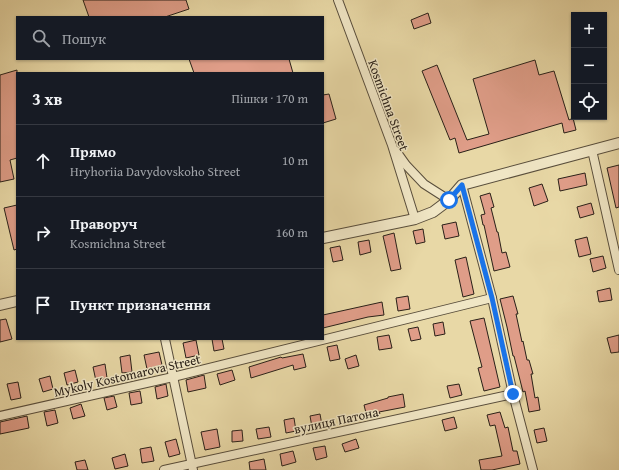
<!DOCTYPE html>
<html lang="uk">
<meta charset="utf-8">
<style>
:root{--surface:#171b24;--page:#20242c;--text:#f1f3f6;--muted:#9ea1a6;--line:#363941}
body{margin:0;font-family:"Gentium Book Plus",serif;background:var(--page);color:var(--text)}
.controls{position:absolute;right:12px;top:12px;display:grid;overflow:hidden;border-radius:0px;box-shadow:0 1px 3px #0004}
.controls button{width:36px;height:36px;display:grid;place-items:center;padding:0;border:0;border-bottom:1px solid var(--line);background:var(--surface);color:var(--text);font:20px sans-serif}
.stop{position:absolute;width:12px;height:12px;margin:-9px;border:3px solid #1a73e8;border-radius:50%;background:#fff}
.stop.end{background:#1a73e8;border-color:#fff;box-shadow:0 1px 4px #0008}
.list{margin:0;padding:0;list-style:none}
h2{display:flex;justify-content:space-between;align-items:center;height:52px;margin:0;padding:0 16px;font-size:17px}
h2 small{font-size:13px;font-weight:400;color:var(--muted)}
.list li{display:grid;grid-template-columns:26px 1fr auto;gap:12px;align-items:center;box-sizing:border-box;height:72px;padding:0 16px;border-top:1px solid var(--line)}
.list b{display:block;font-size:15px;white-space:nowrap}
.list p{margin:0;font-size:13px;white-space:nowrap;color:var(--muted)}
.list em{font-size:13px;font-style:normal;color:var(--muted)}
.icon{flex:none;width:22px;height:22px;fill:none;stroke:currentColor;stroke-width:2;stroke-linecap:round;stroke-linejoin:round}
.map{position:relative;flex:none;width:619px;height:470px;overflow:hidden}
.search{position:absolute;background:var(--surface);box-shadow:0 1px 3px #0004;left:16px;top:16px;width:308px;height:44px;display:flex;align-items:center;gap:10px;box-sizing:border-box;padding:0 14px;border-radius:0px;color:var(--muted);font-size:15px}
.panel{position:absolute;background:var(--surface);box-shadow:0 1px 3px #0004;left:16px;top:72px;width:308px;height:268px;border-radius:0px}
.map>svg:first-child{display:block}
.building{fill:#df9d88;stroke:#292018}
.lines{fill:none;stroke-linecap:round;stroke-linejoin:round}
.minor-casing{stroke:#594e3c;stroke-width:10}
.tertiary-casing{stroke:#594e3c;stroke-width:12}
.minor{stroke:#f0e6c5;stroke-width:8}
.tertiary{stroke:#f0e6c5;stroke-width:10}
.route{stroke:#1a73e8;stroke-width:5}
.labels{text-anchor:middle;stroke-width:3;stroke-linejoin:round;paint-order:stroke}
.street-label{font-size:13px;fill:#292018;stroke:#f0e6c5}
</style>
<div class="map">
<svg width="619" height="470" viewBox="0 0 619 470">
<rect width="100%" height="100%" fill="#e8d8a6"/>
<filter id="stains"><feTurbulence type="fractalNoise" baseFrequency=".005" numOctaves="4"/><feColorMatrix values="0 0 0 0 .2 0 0 0 0 .09 0 0 0 0 .02 0 0 0 .5 -.17"/></filter>
<radialGradient id="worn" r=".72"><stop offset=".6" stop-color="#630" stop-opacity="0"/><stop offset="1" stop-color="#630" stop-opacity=".3"/></radialGradient>
<g class="building">
<polygon points="83,0 186,0 189,9 165,17 89,17"/>
<polygon points="428,13 431,23 414,29 411,20"/>
<polygon points="189,59 289,59 293,73 194,73"/>
<polygon points="535,60 539,75 554,71 569,120 573,118 576,130 564,133 562,123 459,153 455,138 450,140 422,71 437,65 467,140 489,134 473,79"/>
<polygon points="17,70 17,158 10,160 14,179 0,182 0,75"/>
<polygon points="329,94 336,119 323,123 323,95"/>
<polygon points="619,165 619,207 616,208 607,168"/>
<polygon points="585,173 587,185 560,191 558,179"/>
<polygon points="542,184 548,201 534,206 529,188"/>
<polygon points="490,193 494,207 491,208 497,232 498,232 502,253 506,252 510,267 494,271 484,225 483,225 481,215 485,214 480,196"/>
<polygon points="591,203 594,214 580,218 577,207"/>
<polygon points="17,205 17,249 14,250 4,208"/>
<polygon points="456,222 459,236 445,239 442,225"/>
<polygon points="423,229 425,242 416,244 413,231"/>
<polygon points="394,233 401,269 391,271 383,236"/>
<polygon points="587,237 591,254 579,257 575,240"/>
<polygon points="369,240 371,252 360,255 358,242"/>
<polygon points="340,246 343,260 333,262 330,248"/>
<polygon points="603,256 606,268 593,272 590,259"/>
<polygon points="466,257 474,294 463,297 455,260"/>
<polygon points="610,288 612,300 599,302 597,291"/>
<polygon points="408,296 410,309 398,311 396,298"/>
<polygon points="513,296 518,314 516,314 522,342 523,341 527,360 529,360 533,374 531,374 535,398 538,397 540,410 529,412 525,391 523,392 514,356 513,356 507,327 500,299"/>
<polygon points="382,302 384,315 368,317 323,328 323,315"/>
<polygon points="484,318 500,387 484,391 478,368 482,367 470,321"/>
<polygon points="6,319 12,339 0,342 0,320"/>
<polygon points="443,322 445,334 435,336 433,324"/>
<polygon points="418,327 421,339 411,341 408,329"/>
<polygon points="389,335 392,348 379,350 377,337"/>
<polygon points="619,335 619,352 611,353 607,338"/>
<polygon points="212,339 222,339 224,349 214,351"/>
<polygon points="196,340 199,355 186,358 183,343"/>
<polygon points="337,345 340,359 330,361 327,347"/>
<polygon points="159,352 162,365 147,369 144,355"/>
<polygon points="303,354 306,367 294,370 293,365 251,378 249,367 281,357 282,358"/>
<polygon points="130,355 132,372 122,373 120,357"/>
<polygon points="356,355 359,366 348,369 345,359"/>
<polygon points="105,364 107,378 96,381 93,367"/>
<polygon points="75,370 78,382 67,385 64,373"/>
<polygon points="232,370 235,380 220,385 217,374"/>
<polygon points="204,375 206,388 188,392 186,380"/>
<polygon points="50,376 53,389 43,392 39,379"/>
<polygon points="18,382 21,398 11,400 7,384"/>
<polygon points="166,384 168,396 157,399 155,387"/>
<polygon points="459,384 462,395 450,398 447,386"/>
<polygon points="140,391 142,403 131,405 129,393"/>
<polygon points="403,394 405,407 379,412 380,414 367,417 364,405 388,398 388,397"/>
<polygon points="114,396 117,407 107,410 104,398"/>
<polygon points="81,404 85,416 73,419 70,408"/>
<polygon points="55,410 58,423 47,426 44,412"/>
<polygon points="500,412 505,428 508,427 513,451 517,451 520,464 492,470 481,470 479,460 502,456 495,425 490,426 487,415"/>
<polygon points="320,414 322,425 312,427 310,416"/>
<polygon points="27,416 29,428 0,434 0,422"/>
<polygon points="454,417 457,428 445,431 442,420"/>
<polygon points="294,418 296,431 286,433 284,420"/>
<polygon points="269,427 271,437 258,439 256,429"/>
<polygon points="544,428 547,441 537,443 534,430"/>
<polygon points="217,429 220,447 205,450 201,432"/>
<polygon points="242,430 243,441 232,442 232,431"/>
<polygon points="176,439 180,454 169,457 165,442"/>
<polygon points="356,439 359,448 345,452 342,444"/>
<polygon points="325,446 327,457 316,460 313,448"/>
<polygon points="151,447 154,461 142,463 140,449"/>
<polygon points="293,451 296,462 282,466 280,454"/>
<polygon points="125,454 128,466 115,469 112,458"/>
<polygon points="264,459 266,470 250,470 249,462"/>
<polygon points="85,460 88,470 77,470 75,462"/>
</g>
<g class="lines">
<defs>
<g id="minor">
<polyline points="338,0 392,145 415,219"/>
<polyline points="592,150 619,270"/>
<polyline points="396,151 406,165 424,184 449,200"/>
<polyline points="462,185 492,298 513,394 533,470"/>
<polyline points="165,339 193,470"/>
<polyline points="0,416 173,377 492,298"/>
<polyline points="164,470 513,394"/>
</g>
<g id="tertiary">
<polyline points="323,238 415,219 433,212 449,200 462,185 619,143"/>
<polyline points="0,305 17,301"/>
</g>
</defs>
<use href="#minor" class="minor-casing"/>
<use href="#tertiary" class="tertiary-casing"/>
<use href="#minor" class="minor"/>
<use href="#tertiary" class="tertiary"/>
</g>
<g class="lines">
<polyline class="route" points="449,200 462,185 492,298 513,394"/>
</g>
<g class="labels">
<g class="street-label">
<text transform="translate(389 105) rotate(70)" y="5">Kosmichna Street</text>
<text transform="translate(127 375) rotate(-13)" y="5">Mykoly Kostomarova Street</text>
<text transform="translate(336 420) rotate(-12)" y="5">вулиця Патона</text>
</g>
</g>
<rect width="100%" height="100%" filter="url(#stains)"/>
<rect width="100%" height="100%" fill="url(#worn)"/>
</svg>
<div class="controls">
<button>+</button>
<button>−</button>
<button><svg class="icon" aria-label="locate" viewBox="0 0 24 24"><circle cx="12" cy="12" r="6"/><path d="M12 2v4M12 18v4M2 12h4M18 12h4"/></svg></button>
</div>
<div class="stop" style="left:449px;top:200px"></div>
<div class="stop end" style="left:513px;top:394px"></div>
<div class="search"><svg class="icon" aria-label="search" viewBox="0 0 24 24"><circle cx="10" cy="10" r="6"/><path d="M15 15l6 6"/></svg>Пошук</div>
<section class="panel">
<h2>3 хв<small>Пішки · 170 m</small></h2>
<ul class="list">
<li><svg class="icon" aria-label="ahead" viewBox="0 0 24 24"><path d="M12 20V5M6 11l6-6 6 6"/></svg><div><b>Прямо</b><p>Hryhoriia Davydovskoho Street</p></div><em>10 m</em></li>
<li><svg class="icon" aria-label="right" viewBox="0 0 24 24"><path d="M7 20v-9h11M14 6l5 5-5 5"/></svg><div><b>Праворуч</b><p>Kosmichna Street</p></div><em>160 m</em></li>
<li><svg class="icon" aria-label="arrive" viewBox="0 0 24 24"><path d="M6 21V4h12l-3 4 3 4H6"/></svg><div><b>Пункт призначення</b></div></li>
</ul>
</section>
</div>
